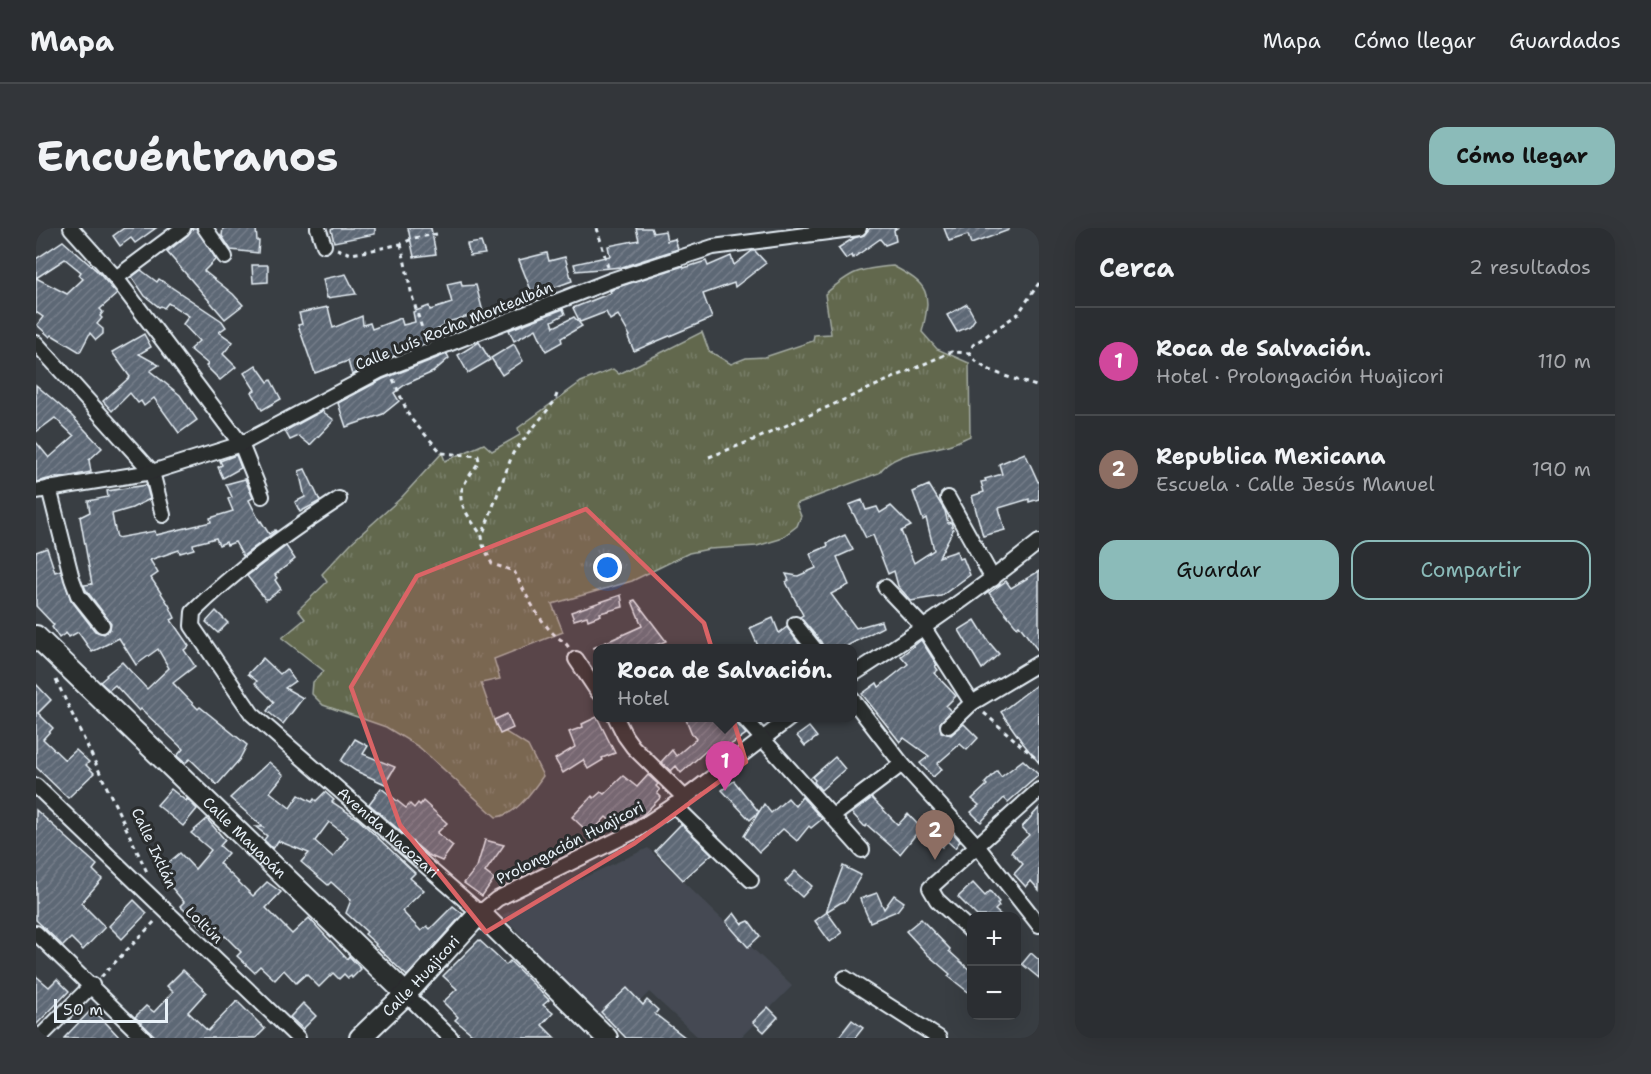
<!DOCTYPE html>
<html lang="es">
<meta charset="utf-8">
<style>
:root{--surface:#2b2e32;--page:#33363a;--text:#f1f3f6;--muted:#a6a8ac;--line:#474a4d;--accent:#8bbbb9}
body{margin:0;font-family:"Shantell Sans",sans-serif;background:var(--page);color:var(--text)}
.controls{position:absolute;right:18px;bottom:18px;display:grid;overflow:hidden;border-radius:12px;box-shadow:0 6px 24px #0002}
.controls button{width:54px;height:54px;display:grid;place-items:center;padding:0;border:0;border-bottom:2px solid var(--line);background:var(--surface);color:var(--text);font:30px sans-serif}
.scale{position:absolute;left:18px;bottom:15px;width:114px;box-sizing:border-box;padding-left:6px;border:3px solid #e8f1f8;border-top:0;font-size:16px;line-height:21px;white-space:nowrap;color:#e8f1f8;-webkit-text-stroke:4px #2a2d2e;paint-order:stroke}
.you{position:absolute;left:572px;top:340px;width:21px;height:21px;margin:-15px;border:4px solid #fff;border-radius:50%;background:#1a73e8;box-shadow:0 0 0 9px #1a73e833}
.badge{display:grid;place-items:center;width:39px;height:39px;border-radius:50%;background:var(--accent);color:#fff;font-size:20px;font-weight:700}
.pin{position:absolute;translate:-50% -50px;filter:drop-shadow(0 2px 3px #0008)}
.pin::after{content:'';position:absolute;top:32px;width:21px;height:18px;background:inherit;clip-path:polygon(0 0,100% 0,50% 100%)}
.popup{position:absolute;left:557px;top:416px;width:264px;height:78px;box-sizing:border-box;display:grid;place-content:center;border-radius:12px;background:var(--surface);filter:drop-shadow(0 2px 4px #0005);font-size:20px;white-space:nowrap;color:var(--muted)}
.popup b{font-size:22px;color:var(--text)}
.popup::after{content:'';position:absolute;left:50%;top:100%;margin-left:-12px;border:12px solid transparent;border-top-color:var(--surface)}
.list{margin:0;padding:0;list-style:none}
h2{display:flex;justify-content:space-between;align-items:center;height:78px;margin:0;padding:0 24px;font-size:26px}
h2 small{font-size:20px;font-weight:400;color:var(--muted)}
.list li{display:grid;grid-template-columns:39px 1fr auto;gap:18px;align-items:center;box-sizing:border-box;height:108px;padding:0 24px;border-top:2px solid var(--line)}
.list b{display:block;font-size:22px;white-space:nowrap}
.list p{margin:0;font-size:20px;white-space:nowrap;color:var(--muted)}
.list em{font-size:20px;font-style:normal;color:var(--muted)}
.actions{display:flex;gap:12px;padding:18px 24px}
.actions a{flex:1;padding:14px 0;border:2px solid var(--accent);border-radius:18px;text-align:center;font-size:21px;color:var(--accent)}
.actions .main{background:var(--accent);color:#111}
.map{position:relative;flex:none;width:1003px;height:810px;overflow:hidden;border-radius:18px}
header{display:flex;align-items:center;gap:36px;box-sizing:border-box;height:84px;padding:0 30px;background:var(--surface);border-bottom:2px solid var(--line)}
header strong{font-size:28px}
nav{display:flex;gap:33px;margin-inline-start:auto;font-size:21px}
.intro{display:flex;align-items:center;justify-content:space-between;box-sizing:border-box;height:144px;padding:0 36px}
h1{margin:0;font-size:42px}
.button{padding:15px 27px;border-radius:18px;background:var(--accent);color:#111;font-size:21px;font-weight:700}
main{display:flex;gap:36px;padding:0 36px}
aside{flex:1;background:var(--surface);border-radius:18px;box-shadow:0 6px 24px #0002}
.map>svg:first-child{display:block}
.built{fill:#444a52}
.grass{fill:url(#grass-tufts);stroke:#a5aca3;stroke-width:1.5}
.building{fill:url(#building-hatch);stroke:#e8f1f8;stroke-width:1.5;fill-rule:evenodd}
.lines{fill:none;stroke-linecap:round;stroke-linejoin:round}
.street-casing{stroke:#e8f1f8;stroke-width:18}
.secondary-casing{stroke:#e8f1f8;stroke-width:24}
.path{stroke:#e8f1f8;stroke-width:3;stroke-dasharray:4.5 4.5;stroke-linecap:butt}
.street{stroke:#2a2d2e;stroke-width:14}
.secondary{stroke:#2a2d2e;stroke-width:20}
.marked{fill:#db6466;fill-opacity:0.2;stroke:#db6466;stroke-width:4.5;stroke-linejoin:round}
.labels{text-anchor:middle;stroke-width:6;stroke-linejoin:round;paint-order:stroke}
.street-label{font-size:15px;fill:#e8f1f8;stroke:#2a2d2e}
</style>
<header>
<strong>Mapa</strong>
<nav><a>Mapa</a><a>Cómo llegar</a><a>Guardados</a></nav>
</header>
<div class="intro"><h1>Encuéntranos</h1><a class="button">Cómo llegar</a></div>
<main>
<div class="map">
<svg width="1003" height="810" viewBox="0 0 1003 810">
<defs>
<pattern id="grass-tufts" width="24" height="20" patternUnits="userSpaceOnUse" patternTransform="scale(1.5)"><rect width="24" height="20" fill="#62684e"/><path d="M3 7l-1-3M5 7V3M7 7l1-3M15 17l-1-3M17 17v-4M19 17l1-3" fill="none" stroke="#787e68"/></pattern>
<pattern id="building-hatch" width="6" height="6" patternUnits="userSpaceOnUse" patternTransform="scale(1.5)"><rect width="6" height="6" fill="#5d6774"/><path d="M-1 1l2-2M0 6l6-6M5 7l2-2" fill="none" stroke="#747d89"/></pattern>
</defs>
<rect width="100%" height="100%" fill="#393e43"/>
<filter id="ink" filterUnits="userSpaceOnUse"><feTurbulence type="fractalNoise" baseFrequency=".0167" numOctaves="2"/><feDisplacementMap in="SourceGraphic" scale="12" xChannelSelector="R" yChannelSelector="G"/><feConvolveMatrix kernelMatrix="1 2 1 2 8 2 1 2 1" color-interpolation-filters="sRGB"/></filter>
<g filter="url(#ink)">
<polygon class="built" points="612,620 756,758 704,810 663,810 613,764 576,801 466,687"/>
<path class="grass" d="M857,38C893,57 896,64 886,104L901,121L933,135L934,208C927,211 920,215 912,217C889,224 857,224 843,245L760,276L765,288L761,298L744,311L721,318L673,321L653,325L596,353L516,376L527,404L458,431L464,451L445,455L460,498L492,518L507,548C496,563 480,588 460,589L383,519L350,499L287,477L276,466L277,454L288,443L246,410L269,391L262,382L291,354L286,346L316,314L365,270L406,225L409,233L448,216L456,223L484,207L482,200L545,154L577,141L583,146L666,104L673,123L695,136L710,130L729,129L777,113L778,107L795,106L789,66C816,43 822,41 857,38Z"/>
<g class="building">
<polygon points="88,0 120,0 99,15 95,10 84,18 77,8"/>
<polygon points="157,0 160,0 180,31 168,43 197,66 207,77 189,91 131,24 152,7"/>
<polygon points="187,0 220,0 221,13 223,13 222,25 195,22 186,8"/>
<polygon points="298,0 339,0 339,6 298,14 295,2"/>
<polygon points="372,0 395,0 400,26 378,29"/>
<polygon points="600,0 615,0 617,5 629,3 631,13 639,11 642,21 586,39 540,43 538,36 574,28 572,18 603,12"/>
<polygon points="834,0 861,0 858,2 860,13 849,17 844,11 817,30 816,27 810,31 802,20 818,10 828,7"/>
<polygon points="908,0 973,0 973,2 935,16 932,7 913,13"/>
<path d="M27,13L61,43L81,66L64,81L67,84L64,88L66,90L61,96L67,101V106L60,112L54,105L44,124L16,107L14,109L1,97L7,89L0,84V31ZM29,31L45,44L43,47L47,51L31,66L0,50Z"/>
<polygon points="445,14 449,26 434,28 431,16"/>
<polygon points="716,23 719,23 730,35 699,59 698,55 667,66 676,90 598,123 592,109 594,108 582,87 574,92 570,84 544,94 537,80 575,65 574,63 579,60 647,38 648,40 670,33 672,38 695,28 698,37"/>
<polygon points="511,25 513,33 529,29 536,53 497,67 483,32"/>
<polygon points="216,37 232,37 232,54 217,55"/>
<polygon points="105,42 121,54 123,51 186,93 190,99 183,104 197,114 187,126 200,139 184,152 170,138 172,136 154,121 163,113 147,96 153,88 132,75 128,80 125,78 123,79 109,68 96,49"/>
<polygon points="310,46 320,66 291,70 287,51"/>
<polygon points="425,53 426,58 440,57 447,84 408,95 409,98 400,102 404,110 340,135 316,147 312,133 279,145 262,97 266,96 263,85 292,79 297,100 326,88 327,97 334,95 336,101 365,90 367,97 379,94 377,84 393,78 394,82 416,75 411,56"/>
<polygon points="931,76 939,91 934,98 921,104 911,87"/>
<polygon points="527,81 529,86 516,93 518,99 538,89 546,98 525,110 526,114 510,123 500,101 478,113 473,102"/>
<polygon points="108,106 115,119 103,126 123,137 114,143 144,167 161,192 143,205 118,170 108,178 105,173 102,175 94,165 76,183 67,173 94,149 76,124"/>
<polygon points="443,114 454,132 432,145 422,127"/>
<polygon points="478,116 487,133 466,147 455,130"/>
<polygon points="411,126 413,130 397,144 370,156 358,165 363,173 347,186 310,199 302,175 347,151"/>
<polygon points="220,137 232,154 235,152 245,171 226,182 216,164 219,162 208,145"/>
<polygon points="0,157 35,187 66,220 53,232 55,244 25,250 20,250 20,249 0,254 0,214 13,230 38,208 19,190 0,204"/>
<polygon points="286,183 298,192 274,217 263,208 254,212 249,203"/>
<polygon points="989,225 1003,256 1003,271 993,274 993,271 963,280 969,302 947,308 936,268 948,264 945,254 950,253 949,251 966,246 963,236"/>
<polygon points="200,227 205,240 187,250 182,239 186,237 184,233"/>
<polygon points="269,241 284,273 264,284 259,274 269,269 263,243"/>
<polygon points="209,251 217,270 213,272 224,294 225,293 233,306 239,302 240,303 207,328 199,314 191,317 190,314 183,317 180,310 157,316 158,321 144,325 143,322 114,332 122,345 115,350 133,377 139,390 135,392 153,418 148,422 159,438 137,455 162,481 164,479 211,517 203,532 181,557 154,531 149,535 141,528 147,521 105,481 103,483 79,457 73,462 64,454 71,448 70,447 86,434 111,461 133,440 122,421 100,437 83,410 56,424 42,404 33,409 30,405 23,410 16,399 18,397 0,378 0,324 11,320 19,344 25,342 35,372 59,403 68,406 74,401 75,395 50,362 48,357 56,356 44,289 54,284 52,273 72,269 71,263 110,257 114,271 96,280 76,286 78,297 81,310 119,303 120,307 175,294 174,290 197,283 192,271 196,269 190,256"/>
<polygon points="893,257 909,283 912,295 915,294 917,302 903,329 921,323 923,331 927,330 934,347 905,368 875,373 862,358 858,343 852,346 837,307 830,310 813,277 826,272 830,282 841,279 844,285 855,278 875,298 865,303 878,335 898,322 890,290 887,292 877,264"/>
<polygon points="809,307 817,322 801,329 813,357 795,366 820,400 845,393 847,399 807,420 788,420 785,414 764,389 767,387 750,354 753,352 750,346 762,348 780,340 774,326 792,318 791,315"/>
<polygon points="250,318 259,331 239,347 241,350 239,352 245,361 230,372 211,348"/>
<polygon points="1003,343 1003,424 983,397 981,399 953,365 970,353 975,360"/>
<polygon points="585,367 587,379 564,385 565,387 552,392 551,388 538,392 535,384"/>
<polygon points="599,372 630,413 612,420 557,420 606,398 596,373"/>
<polygon points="180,383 192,395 182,405 170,394"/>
<polygon points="737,390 743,405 751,399 763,416 757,420 723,420 714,400"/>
<polygon points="939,392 952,413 963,426 946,441 923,402"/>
<polygon points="885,412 901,437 899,438 902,442 898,445 920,468 910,478 915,483 904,495 905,504 915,507 928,496 942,510 931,522 924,516 901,536 906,541 897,549 884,535 893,528 868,510 864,514 826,466 841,455 843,459 872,436 865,428"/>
<polygon points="227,430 244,446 250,441 259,453 249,460 267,470 247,496 231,483 238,474 219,455 221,453 212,446"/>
<polygon points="1003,455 1003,535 986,514 965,484"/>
<polygon points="0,456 15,472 2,485 17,500 7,511 29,532 40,522 53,534 50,537 58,545 32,570 0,539"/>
<polygon points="471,486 477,500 464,506 458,492"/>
<polygon points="561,489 579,525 566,530 567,532 552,541 547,532 527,545 519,531 539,519 533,504 547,499 546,496"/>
<polygon points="649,489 699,489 701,496 710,506 677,529 671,522 645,545 640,538 635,543 625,534 636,522 640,528 660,511 656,506"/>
<polygon points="773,499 781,509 769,518 761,508"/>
<polygon points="319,511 332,518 327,526 359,539 349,556 320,543 305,533"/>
<polygon points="799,529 809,541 785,562 778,554 779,552 776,549"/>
<polygon points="987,532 1003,547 972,574 968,570 945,594 935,584 943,577 936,571 951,557 949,555 961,543 965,549"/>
<path d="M233,534L248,547L234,564L254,580L263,567L276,574L278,571L280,573L289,564L298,572L296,574L322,591L379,645L374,650L388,662L366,683L385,703L391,698L394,701L417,678L427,686L371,748L339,717L340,716L329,706L331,704L310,685L315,672L295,654L292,657L265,634L273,625L242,613L237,621L228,612L231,608L220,599H227L194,570ZM293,594L312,609L297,629L279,613Z"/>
<polygon points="612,547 622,556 620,558 624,562 621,565 625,569 607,587 596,594 591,597 588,593 581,599 570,589 554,606 536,589 556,568 558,570 565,564 568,566 587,548 601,559"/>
<polygon points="698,553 723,584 714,592 686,562"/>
<polygon points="345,560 370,580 374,576 378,580 382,575 384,577 387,573 411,595 401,605 417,618 406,633 392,627 333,576"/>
<polygon points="135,561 150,573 151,571 161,581 147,598 121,577"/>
<polygon points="766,569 786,591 775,600 773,598 761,613 747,601 723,624 708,608 728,576 735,585 752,570 759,578"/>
<polygon points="836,570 862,597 872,586 885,600 864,626 831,597 829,599 816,585"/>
<polygon points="1003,580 1003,662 995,653 990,659 978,646 987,636 975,624 993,607 986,599"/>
<polygon points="0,582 61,637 57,642 66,651 45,675 69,699 47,722 35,710 27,718 0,692"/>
<polygon points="171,591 189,612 184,618 192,625 183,635 217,668 231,654 245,664 230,680 256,706 273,690 311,731 313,728 325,741 316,750 315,748 312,750 308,746 303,751 297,745 283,759 270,746 260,755 248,742 239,752 224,738 218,744 201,728 205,724 189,708 181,714 144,678 148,674 124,646 127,644 125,641 144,625 159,641 175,622 155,605"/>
<polygon points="904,591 924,613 919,620 911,613 906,619 892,608"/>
<polygon points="645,596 676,626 647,652 619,623"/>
<polygon points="449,612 468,617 449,644 458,651 446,668 428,655 441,639"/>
<polygon points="807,638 825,647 810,673 804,675 790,684"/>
<polygon points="759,643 776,658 766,669 749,654"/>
<polygon points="937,655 949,668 954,663 963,674 961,676 963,678 959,682 966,688 941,688 922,669"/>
<polygon points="841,665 848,681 858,667 868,674 861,683 834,694 824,671"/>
<polygon points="98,672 111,685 86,711 73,698"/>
<polygon points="791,684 806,705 794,714 779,693"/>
<polygon points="698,685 706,696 713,693 724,708 712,719 690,694"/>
<polygon points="885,691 914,721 913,723 936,744 936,767 912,748 914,746 892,727 870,703"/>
<polygon points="443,712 470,737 474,733 513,772 507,777 517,785 506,797 519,810 441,810 419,792 422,789 407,774 421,761 407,748"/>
<polygon points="995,725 1003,732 1003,750 986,736"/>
<polygon points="147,742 170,764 152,784 172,803 201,773 229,801 220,810 121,810 99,789 110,778 118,784 137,764 131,758"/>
<polygon points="0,748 13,759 21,751 33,763 0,797"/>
<polygon points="591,760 607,777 611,772 622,782 619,786 650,810 590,810 565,784"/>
<polygon points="267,775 280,788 267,801 254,789"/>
<polygon points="732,779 742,789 728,804 717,794"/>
<polygon points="56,781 72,797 84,810 28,810"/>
<polygon points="816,792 827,800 819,810 802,810"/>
</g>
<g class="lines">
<defs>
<g id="street">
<polyline points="35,0 80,50 205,216 226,268"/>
<polyline points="169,0 189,29"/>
<polyline points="282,0 288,17"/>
<polyline points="80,50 147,0"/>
<polyline points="0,115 116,244 127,287"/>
<polyline points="13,260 36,351 42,367 66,397"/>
<polyline points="0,263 116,244 205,216 343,143 576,52 677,19 823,0"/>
<polyline points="912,270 957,351"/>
<path id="s1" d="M303,271C250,306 202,340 157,384L156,398L216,486L444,685L461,671L601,602L649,570L754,490"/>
<polyline points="849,359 888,400 936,475"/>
<polyline points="759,396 778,420"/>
<polyline points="540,431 562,464"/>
<path d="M816,447C881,405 943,362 1003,314"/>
<polyline points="816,471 866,536 942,619 1003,697"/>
<polyline points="580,490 589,508 597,519 649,570"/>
<polyline points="708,490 826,622"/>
<polyline points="912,498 936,475 1003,435"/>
<polyline points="0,558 262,810"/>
<polyline points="638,577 715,652"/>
<polyline points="797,588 866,536"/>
<polyline points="936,704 901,672 894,660 1003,562"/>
<polyline points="0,705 108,810"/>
<polyline points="809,750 903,810"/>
<polyline points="370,766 415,810"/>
<polyline points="3,810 56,757"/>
</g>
<g id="secondary">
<path id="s2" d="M0,408L370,766"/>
<path id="s3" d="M324,810L370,766L444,685L571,810"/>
</g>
</defs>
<use href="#street" class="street-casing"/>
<use href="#secondary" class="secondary-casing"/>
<g class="path">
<polyline points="561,0 572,39"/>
<polyline points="365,16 376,68 389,110"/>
<polyline points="301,21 315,26 327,24 365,16 378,10 401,6"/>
<path d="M1003,55L982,86L937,117L934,126C944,144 984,152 1003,159"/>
<path d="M357,151L374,190L406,225L442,228L443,233C438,243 426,255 425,266C423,279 439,297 446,308"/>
<path d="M521,166L518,174L477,225L446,308L447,317L456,336L478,343C488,363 502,392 519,407C524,412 529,413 533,420"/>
<polyline points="673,229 720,211 915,124 934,125"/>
<polyline points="20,452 111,644"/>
<polyline points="948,485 1003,533"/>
<polyline points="65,749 121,691"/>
</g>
<use href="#street" class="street"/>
<use href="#secondary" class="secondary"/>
</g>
</g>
<path class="marked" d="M550,281L668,395L710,534L599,615L450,704L364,597L315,459L381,348Z"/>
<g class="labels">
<g class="street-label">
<text transform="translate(418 98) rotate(-22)" y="5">Calle Luís Rocha Montealbán</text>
<text dy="5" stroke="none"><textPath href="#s1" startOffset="486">Avenida Nacozari</textPath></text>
<text dy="5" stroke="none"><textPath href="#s2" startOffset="290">Calle Mayapán</textPath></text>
<text transform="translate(534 615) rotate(-27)" y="5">Prolongación Huajicori</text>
<text transform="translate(118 620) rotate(65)" y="5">Calle Ixtlán</text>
<text transform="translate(168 697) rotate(44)" y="5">Loltún</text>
<text dy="5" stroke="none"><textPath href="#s3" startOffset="87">Calle Huajicori</textPath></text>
</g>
</g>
</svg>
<div class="controls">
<button>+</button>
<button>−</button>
</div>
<div class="scale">50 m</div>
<div class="you"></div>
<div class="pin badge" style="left:689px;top:563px;background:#d1479c">1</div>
<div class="popup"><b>Roca de Salvación.</b>Hotel</div>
<div class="pin badge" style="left:899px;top:632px;background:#8d6e63">2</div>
</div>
<aside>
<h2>Cerca<small>2 resultados</small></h2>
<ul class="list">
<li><span class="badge" style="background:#d1479c">1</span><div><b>Roca de Salvación.</b><p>Hotel · Prolongación Huajicori</p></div><em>110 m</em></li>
<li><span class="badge" style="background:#8d6e63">2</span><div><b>Republica Mexicana</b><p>Escuela · Calle Jesús Manuel</p></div><em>190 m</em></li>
</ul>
<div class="actions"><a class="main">Guardar</a><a>Compartir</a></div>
</aside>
</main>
